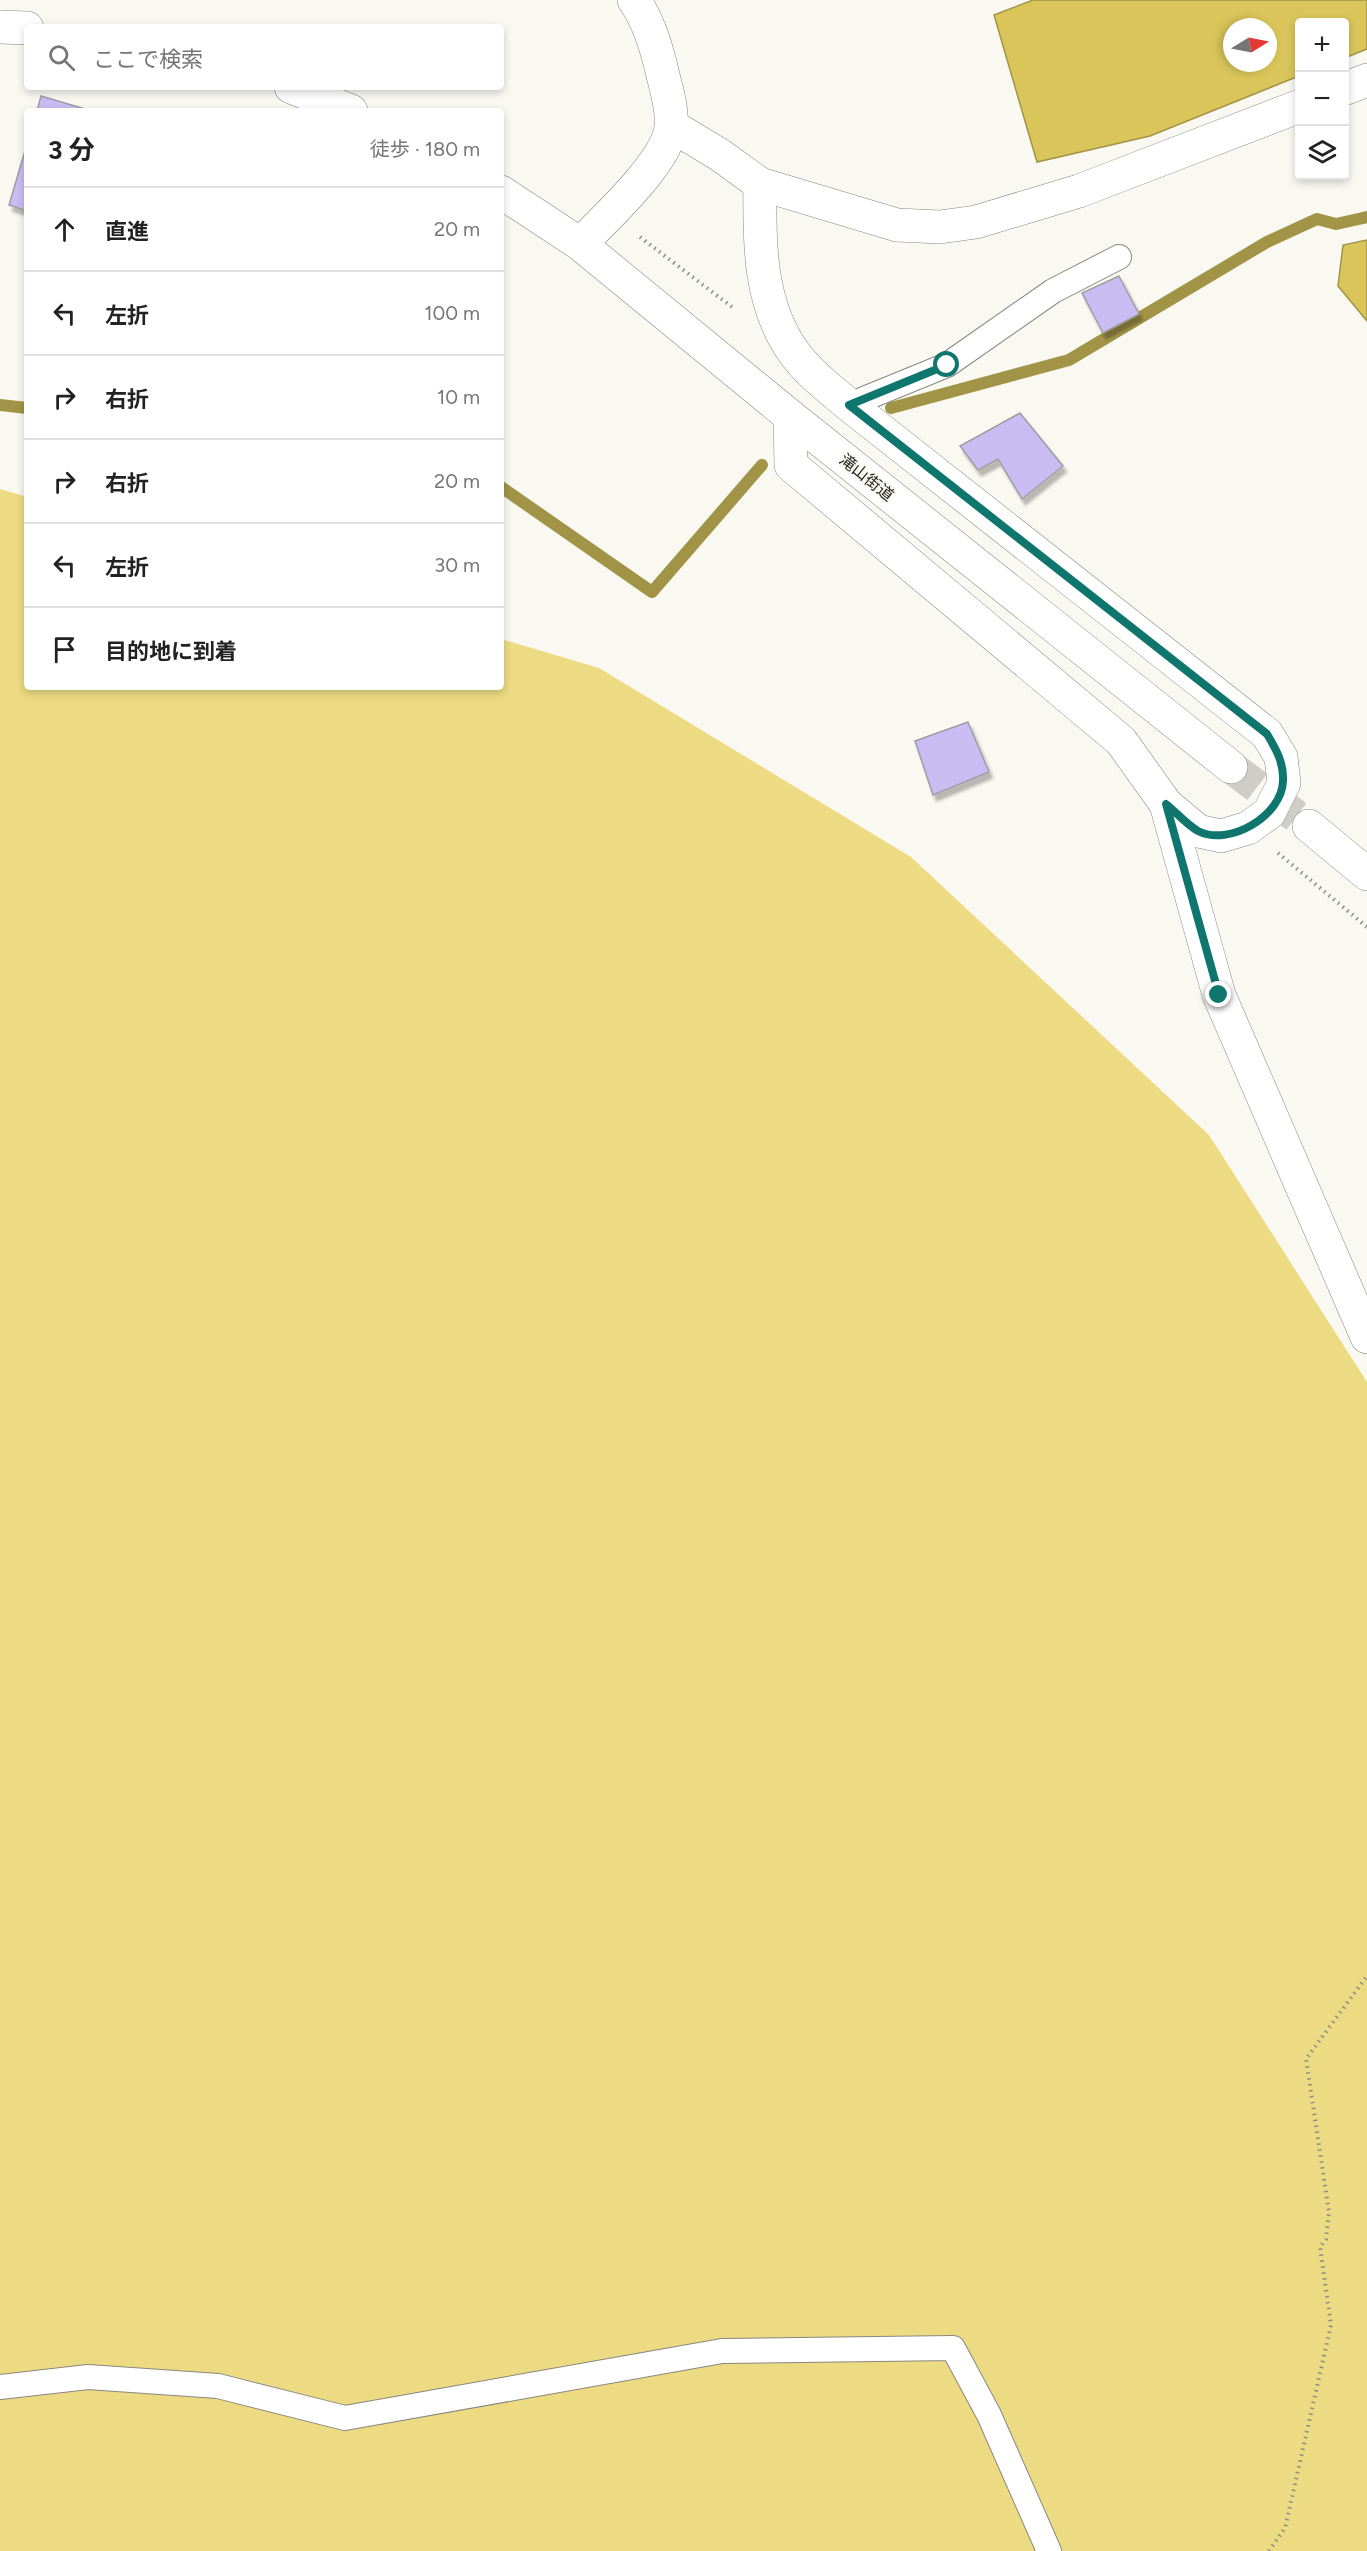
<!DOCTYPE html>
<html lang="ja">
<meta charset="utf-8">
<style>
:root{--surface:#fff;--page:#f6f6f6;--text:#222;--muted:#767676;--line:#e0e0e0}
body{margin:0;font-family:Figtree,"Noto Sans JP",sans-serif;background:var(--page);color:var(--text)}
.controls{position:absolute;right:18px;top:18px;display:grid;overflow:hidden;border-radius:6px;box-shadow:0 3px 9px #0003}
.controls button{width:54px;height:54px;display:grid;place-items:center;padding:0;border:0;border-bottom:2px solid var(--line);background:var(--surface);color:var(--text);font:30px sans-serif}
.compass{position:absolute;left:1223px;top:18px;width:54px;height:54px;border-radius:50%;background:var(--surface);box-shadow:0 3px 9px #0003;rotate:80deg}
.stop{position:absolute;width:18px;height:18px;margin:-14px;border:4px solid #0f766e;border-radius:50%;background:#fff}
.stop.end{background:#0f766e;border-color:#fff;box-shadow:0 2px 6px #0008}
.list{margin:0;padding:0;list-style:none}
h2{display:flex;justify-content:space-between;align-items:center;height:78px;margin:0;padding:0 24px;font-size:26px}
h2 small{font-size:20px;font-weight:400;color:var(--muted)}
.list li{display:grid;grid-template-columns:39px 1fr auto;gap:18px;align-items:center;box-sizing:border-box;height:84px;padding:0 24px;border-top:2px solid var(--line)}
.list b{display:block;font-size:22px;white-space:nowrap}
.list em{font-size:20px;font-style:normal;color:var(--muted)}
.icon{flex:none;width:33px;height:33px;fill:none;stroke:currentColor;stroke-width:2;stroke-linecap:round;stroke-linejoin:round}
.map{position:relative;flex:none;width:1367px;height:2551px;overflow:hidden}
.search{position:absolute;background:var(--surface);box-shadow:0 3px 9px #0003;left:24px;top:24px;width:480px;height:66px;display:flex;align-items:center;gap:15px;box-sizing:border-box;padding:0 21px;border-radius:6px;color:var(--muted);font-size:22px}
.panel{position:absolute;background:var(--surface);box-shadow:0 3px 9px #0003;left:24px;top:108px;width:480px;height:582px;border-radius:6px}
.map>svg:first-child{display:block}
.green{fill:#ecdb82}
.water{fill:#d9c559;stroke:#a29447;stroke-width:1.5;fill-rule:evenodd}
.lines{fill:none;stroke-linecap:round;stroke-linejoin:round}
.stream{stroke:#a29447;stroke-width:12}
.building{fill:#c9bcf3;stroke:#9e9da3;stroke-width:1.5;filter:url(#shadow)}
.trunk-tunnel{stroke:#cecdc7;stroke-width:33;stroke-dasharray:33 16;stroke-linecap:butt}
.service-casing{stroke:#888781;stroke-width:26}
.pedestrian-casing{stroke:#888781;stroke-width:34}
.minor-casing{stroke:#888781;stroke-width:34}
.tertiary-casing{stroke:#888781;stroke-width:34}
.trunk-casing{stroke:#888781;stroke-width:34}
.path{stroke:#8d8d88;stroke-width:4;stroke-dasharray:1.5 4.5;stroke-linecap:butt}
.service{stroke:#fff;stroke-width:24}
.pedestrian{stroke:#fff;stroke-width:33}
.minor{stroke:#fff;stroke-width:33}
.tertiary{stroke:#fff;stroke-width:33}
.trunk{stroke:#fff;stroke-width:33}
.route{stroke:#0f766e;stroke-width:8}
.labels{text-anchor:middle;stroke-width:4.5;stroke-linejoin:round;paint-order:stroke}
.street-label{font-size:16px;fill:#21211e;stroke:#f9f8f1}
</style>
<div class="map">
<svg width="1367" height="2551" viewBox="0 0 1367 2551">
<defs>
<filter id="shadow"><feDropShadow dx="3.5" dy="6" stdDeviation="1.5" flood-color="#0004"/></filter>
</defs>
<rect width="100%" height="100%" fill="#f9f8f1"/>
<polygon class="green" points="0,489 27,497 27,687 501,687 501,639 599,668 911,857 1209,1135 1367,1382 1367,2551 0,2551"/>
<g class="water">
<path d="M1033,0H1367V49L1345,58L1344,22H1300L1299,76L1150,136L1037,162L994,15ZM1232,27H1268V63H1232Z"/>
<polygon points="1367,240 1367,321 1338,286 1343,245"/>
</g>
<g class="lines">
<g class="stream">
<polyline points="0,405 27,408"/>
<polyline points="891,408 1069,360 1267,242 1317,219 1336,224 1367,217"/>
<polyline points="501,487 652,592 762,465"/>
</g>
</g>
<g class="building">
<polygon points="41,96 92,111 37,111"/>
<polygon points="27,144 27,211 9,205"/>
<polygon points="1119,276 1139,314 1103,333 1082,293"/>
<polygon points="1020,413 1063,466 1022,499 998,459 978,470 960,446"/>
<polygon points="968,722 989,772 933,795 915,741"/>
</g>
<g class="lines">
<polyline class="trunk-tunnel" points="1231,767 1309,826"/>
<defs>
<g id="service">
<polyline points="849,405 947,365 1053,291 1119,257"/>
<polyline points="0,2387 88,2377 218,2386 345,2418 722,2351 953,2348 989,2415 1049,2551"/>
</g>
<polyline id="pedestrian" points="1166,804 1219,995 1367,1337"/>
<g id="minor">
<polyline points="1344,89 1367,80"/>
<polyline points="672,126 720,155 760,184 897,225 940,227 976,222 1079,191 1300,106"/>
<path d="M760,184C759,242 759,306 795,354C809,373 831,390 849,405L1267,734L1281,757L1284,783L1269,813L1248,828L1221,836L1198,831L1166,804L1121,741L791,465L790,416"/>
</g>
<path id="tertiary" d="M580,244C605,219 669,160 671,126C673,108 665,85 661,67C655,43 648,20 634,0"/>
<g id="trunk">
<polyline points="0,27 27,28"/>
<polyline points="291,87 351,111"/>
<polyline points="501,192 580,244 790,416 1231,767"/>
<polyline points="1309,826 1367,874"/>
</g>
</defs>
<use href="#service" class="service-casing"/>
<use href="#pedestrian" class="pedestrian-casing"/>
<use href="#minor" class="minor-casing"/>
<use href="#tertiary" class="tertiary-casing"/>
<use href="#trunk" class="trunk-casing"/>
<g class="path">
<polyline points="640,237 732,307"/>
<polyline points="1278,853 1367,927"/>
<polyline points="1269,2551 1285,2528 1331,2325 1320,2247 1326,2239 1329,2212 1306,2059 1367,1976"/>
</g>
<use href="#service" class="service"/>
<use href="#pedestrian" class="pedestrian"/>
<use href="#minor" class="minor"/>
<use href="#tertiary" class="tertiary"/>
<use href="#trunk" class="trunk"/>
</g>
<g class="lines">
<path class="route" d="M947,365L849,405L1267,734C1276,749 1284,763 1283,781C1282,816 1229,847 1198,831C1186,824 1176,812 1166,804L1219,995"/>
</g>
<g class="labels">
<g class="street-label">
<text transform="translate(867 477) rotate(39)" y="6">滝山街道</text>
</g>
</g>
</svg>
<div class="controls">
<button>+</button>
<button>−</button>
<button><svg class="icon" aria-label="layers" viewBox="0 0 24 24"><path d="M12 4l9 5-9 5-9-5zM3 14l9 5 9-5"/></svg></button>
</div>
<svg class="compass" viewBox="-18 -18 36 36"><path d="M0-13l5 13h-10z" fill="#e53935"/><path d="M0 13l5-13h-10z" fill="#767676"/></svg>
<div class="stop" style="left:947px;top:365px"></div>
<div class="stop end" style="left:1219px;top:995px"></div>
<div class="search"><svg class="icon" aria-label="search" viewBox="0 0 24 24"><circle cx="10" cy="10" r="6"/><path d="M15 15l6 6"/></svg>ここで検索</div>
<section class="panel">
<h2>3 分<small>徒歩 · 180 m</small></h2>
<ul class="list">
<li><svg class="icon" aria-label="ahead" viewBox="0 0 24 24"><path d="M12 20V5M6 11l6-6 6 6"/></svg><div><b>直進</b></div><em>20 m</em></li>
<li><svg class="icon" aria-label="left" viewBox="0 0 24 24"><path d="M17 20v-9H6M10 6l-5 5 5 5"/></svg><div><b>左折</b></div><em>100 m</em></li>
<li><svg class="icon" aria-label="right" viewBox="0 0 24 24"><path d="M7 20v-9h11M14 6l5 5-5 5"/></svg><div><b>右折</b></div><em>10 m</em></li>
<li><svg class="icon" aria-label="right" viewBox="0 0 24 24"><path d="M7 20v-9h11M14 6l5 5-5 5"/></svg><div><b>右折</b></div><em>20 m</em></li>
<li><svg class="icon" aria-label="left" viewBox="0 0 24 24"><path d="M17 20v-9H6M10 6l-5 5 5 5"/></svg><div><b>左折</b></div><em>30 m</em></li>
<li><svg class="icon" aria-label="arrive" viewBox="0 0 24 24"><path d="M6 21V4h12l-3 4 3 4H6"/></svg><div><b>目的地に到着</b></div></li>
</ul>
</section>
</div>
